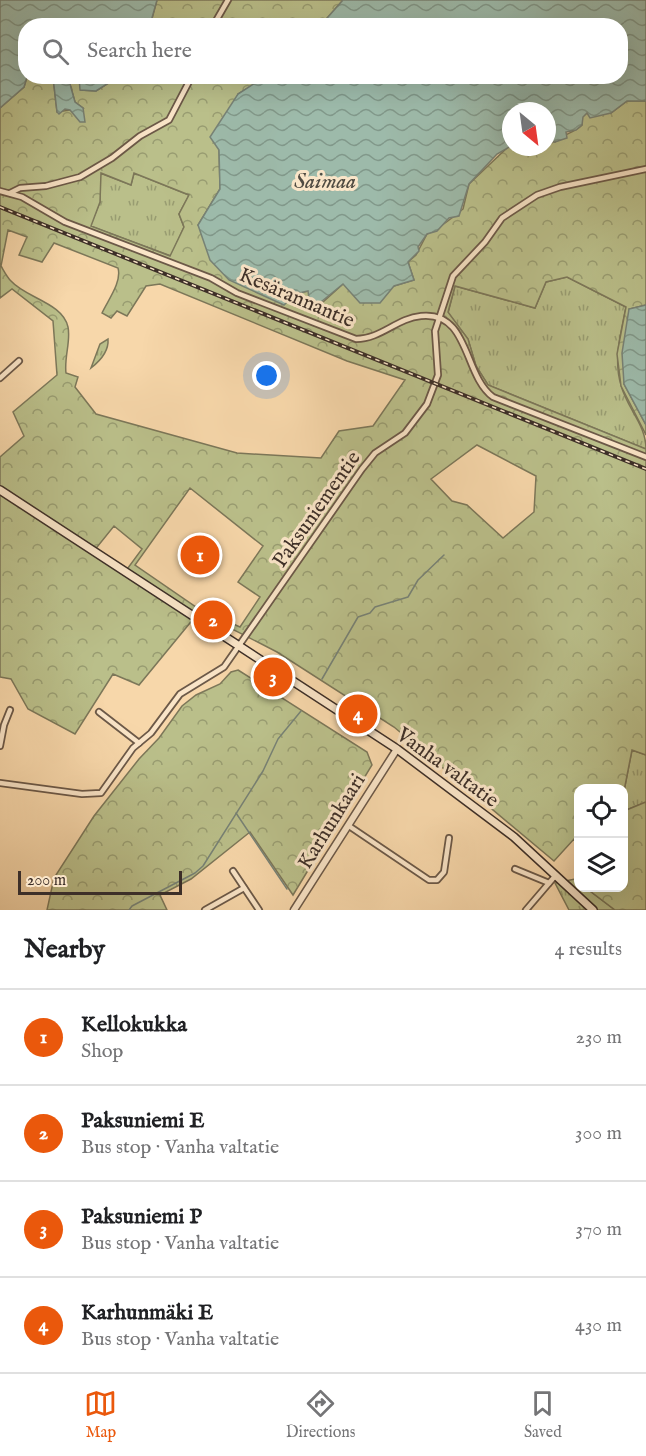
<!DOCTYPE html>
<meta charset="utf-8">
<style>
:root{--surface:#fff;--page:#f6f6f6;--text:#202124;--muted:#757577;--line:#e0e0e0;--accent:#ea580c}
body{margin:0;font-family:"IM FELL English",serif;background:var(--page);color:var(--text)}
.controls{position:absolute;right:18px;bottom:18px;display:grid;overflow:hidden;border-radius:12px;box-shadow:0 6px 24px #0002}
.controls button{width:54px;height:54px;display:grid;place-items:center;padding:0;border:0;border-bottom:2px solid var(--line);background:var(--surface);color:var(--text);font:30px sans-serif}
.compass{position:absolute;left:502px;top:102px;width:54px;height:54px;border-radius:50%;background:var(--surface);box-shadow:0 6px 24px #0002;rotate:151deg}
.scale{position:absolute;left:18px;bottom:15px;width:164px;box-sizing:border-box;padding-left:6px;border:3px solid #3d2f28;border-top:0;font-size:16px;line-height:21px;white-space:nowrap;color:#3d2f28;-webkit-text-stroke:4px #fae5c8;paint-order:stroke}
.you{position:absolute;left:267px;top:376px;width:21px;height:21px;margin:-15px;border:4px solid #fff;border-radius:50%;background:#1a73e8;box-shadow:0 0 0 9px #1a73e833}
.badge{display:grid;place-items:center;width:39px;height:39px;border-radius:50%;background:var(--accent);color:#fff;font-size:20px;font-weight:700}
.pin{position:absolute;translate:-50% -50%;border:3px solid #fff;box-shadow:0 2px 6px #0006}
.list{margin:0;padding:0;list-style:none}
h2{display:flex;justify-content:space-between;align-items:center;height:78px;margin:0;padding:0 24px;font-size:26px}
h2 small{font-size:20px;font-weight:400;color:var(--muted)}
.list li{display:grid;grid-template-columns:39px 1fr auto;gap:18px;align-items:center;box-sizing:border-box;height:96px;padding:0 24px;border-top:2px solid var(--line)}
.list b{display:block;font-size:22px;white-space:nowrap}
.list p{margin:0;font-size:20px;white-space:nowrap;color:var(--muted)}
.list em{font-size:20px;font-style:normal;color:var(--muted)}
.icon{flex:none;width:33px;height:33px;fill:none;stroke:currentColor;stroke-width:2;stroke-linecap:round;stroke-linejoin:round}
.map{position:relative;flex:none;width:646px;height:910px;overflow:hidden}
.search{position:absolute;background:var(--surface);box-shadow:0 6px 24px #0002;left:18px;right:18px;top:18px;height:66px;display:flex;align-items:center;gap:15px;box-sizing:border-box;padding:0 21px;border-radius:24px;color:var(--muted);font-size:22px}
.sheet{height:462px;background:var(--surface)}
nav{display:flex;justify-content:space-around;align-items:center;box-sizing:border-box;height:84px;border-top:2px solid var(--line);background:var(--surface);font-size:16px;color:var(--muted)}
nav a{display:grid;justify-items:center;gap:3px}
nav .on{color:var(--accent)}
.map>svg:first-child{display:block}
.grass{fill:url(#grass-tufts);stroke:#7c7759;stroke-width:1.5}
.forest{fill:url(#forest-crowns);stroke:#7c7759;stroke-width:1.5;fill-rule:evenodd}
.water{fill:url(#water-waves);stroke:#778276;stroke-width:1.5}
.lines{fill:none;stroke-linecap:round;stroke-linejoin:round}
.stream{stroke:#778276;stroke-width:1.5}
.minor-casing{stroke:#6c5948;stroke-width:8}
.tertiary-casing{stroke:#6c5948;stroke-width:9}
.secondary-casing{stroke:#3d2f28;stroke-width:10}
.minor{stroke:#fae5c8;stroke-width:4.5}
.tertiary{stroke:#fae5c8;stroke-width:6}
.secondary{stroke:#fae5c8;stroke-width:7}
.rail-casing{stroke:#3d2f28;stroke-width:4}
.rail{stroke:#fae5c8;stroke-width:1.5;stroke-dasharray:4.5;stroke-linecap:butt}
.labels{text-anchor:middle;stroke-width:6;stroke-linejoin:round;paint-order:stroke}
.street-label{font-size:21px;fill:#3d2f28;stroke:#fae5c8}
.water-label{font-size:22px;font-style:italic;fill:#504b42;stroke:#fae5c8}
</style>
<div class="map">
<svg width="646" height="910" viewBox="0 0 646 910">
<defs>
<pattern id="grass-tufts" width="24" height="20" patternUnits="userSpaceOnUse" patternTransform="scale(1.5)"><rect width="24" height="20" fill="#babf8a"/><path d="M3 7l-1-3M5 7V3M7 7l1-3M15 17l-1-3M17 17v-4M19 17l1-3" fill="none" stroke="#989c71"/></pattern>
<pattern id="forest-crowns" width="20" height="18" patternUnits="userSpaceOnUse" patternTransform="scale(1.5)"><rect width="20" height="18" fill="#babf8a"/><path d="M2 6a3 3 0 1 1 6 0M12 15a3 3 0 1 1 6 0" fill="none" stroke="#989c71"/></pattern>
<pattern id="water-waves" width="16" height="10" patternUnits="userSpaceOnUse" patternTransform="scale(1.5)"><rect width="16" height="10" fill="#9dbaaa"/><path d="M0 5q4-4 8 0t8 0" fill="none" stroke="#81988a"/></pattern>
</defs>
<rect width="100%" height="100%" fill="#f7d7aa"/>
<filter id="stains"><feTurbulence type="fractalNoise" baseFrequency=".00333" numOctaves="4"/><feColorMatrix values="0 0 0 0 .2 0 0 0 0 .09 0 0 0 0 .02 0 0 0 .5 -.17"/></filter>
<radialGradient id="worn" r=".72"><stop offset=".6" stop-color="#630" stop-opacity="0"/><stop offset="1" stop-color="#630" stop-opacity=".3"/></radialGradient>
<g class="grass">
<polygon points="100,173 131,185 134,173 189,195 179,214 184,227 171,256 90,226 100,202"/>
<path d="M567,277L626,307C621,333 613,359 621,385C627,409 646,424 646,449L488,385L476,366L468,339L448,313L455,286L535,308L546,282Z"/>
<path d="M108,339C109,351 100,361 91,368L100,344Z"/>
<polygon points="632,750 646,755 646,802 624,811 624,791"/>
<polygon points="575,879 578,882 578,888 586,888 615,910 569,910 555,883"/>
</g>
<g class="forest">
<polygon points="157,0 343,0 321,25 150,26"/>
<path d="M27,77H53L57,112L83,108L75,102L68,77H79L81,90L96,91L118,77H266L238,94L219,150L220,189L198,225L295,294L308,291L323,302L343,284L394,286L414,280L408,262L416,255L427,234C440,228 451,219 463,209L469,184L509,146L547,147V141L555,142C565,133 574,133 582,125V117L587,113H611L627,101H646V305L629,309L624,384L646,425V435L621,386L617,354L626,307L567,277L546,282L535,308L455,286L448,312L468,339L476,366L488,385L646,449V755L632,750L624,791V788H578V843L574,839L554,861L394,727L277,652L199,612L139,685L113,674L75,734L28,709L11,679L0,677V457L24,436L13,412L57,375L53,321L12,289L0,298V108L24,87ZM101,173L131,185L134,173L189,195L179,214L184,227L170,256L91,226L100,202ZM8,230L27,237L19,255L42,262L54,243L118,268C122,282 108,300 102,313L111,318L117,311L127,316L146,286L160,284L347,361L405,380L373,426L339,431L321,458L237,453L96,414L75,387L78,377L66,373C64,357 71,341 68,327C63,303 26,298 11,281C7,277 4,271 1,266ZM477,445L536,476L534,512L503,538L467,505L452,501L431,479ZM190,488L263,546L238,582L260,597L240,627L199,609L135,565ZM114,526L142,549L125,572L93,552Z"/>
<polygon points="238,670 367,752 372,765 293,895 250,832 191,879 160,895 167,910 47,910 54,878 94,816 139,759 159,738 182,706 196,695 220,684 231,672"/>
<polygon points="646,802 646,910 615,910 586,888 624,888 624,811"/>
</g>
<g class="water">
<polygon points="0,0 157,0 150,25 26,26 27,77 24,87 0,108"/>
<polygon points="343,0 646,0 646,101 627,101 611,113 590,118 587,113 583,117 582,125 576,130 566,132 567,138 555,142 547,141 547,111 511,111 511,146 497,154 469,184 459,216 449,218 437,231 427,234 418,247 419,251 408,262 414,280 394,286 380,303 360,303 343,284 316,306 310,306 308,291 295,294 284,305 229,280 210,260 198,225 220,189 219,150 210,137 238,94 266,76 620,76 620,26 321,25"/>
<polygon points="53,77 68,77 75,102 83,108 85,122 80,122 70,110 65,109 59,114 57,112"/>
<polygon points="79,77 79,76 118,77 96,91 80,90"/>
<polygon points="646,305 646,425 624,384 622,353 629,309"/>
</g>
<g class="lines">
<g class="stream">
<polyline points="322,679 358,617 370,613 375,607 408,597 418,580 444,555"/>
<polyline points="236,813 287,889"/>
<polyline points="129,910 132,906 195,873 203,866 263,771 278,739 301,711"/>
</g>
<defs>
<g id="minor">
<polyline points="213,26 228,0"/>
<path d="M0,191L22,197L65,222L211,278L237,293L356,339C381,339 397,318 421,316C470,311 463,375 493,397L646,457"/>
<polyline points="10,193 20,188 46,186 80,177 112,158 140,136 169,120 192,76"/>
<polyline points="0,378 19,361"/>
<polyline points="99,712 139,743"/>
<polyline points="0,746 4,725 10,710"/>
<polyline points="0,783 82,794 101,793 133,748 151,733 180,694 224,667 362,469 375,453 405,433 427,404 438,375 435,331 453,276 485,242 502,218 537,195 560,187 646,169"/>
<polyline points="349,826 429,880 437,880 444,872 449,838"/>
<polyline points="515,869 549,883"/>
<polyline points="233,871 259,910"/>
<polyline points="205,910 244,888"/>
<polyline points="526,910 556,875"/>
</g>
<polyline id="tertiary" points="294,910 397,749"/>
<polyline id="secondary" points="0,490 397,749 514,837 593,910"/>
</defs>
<use href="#minor" class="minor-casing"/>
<use href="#tertiary" class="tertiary-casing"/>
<use href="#secondary" class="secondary-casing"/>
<use href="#minor" class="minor"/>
<use href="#tertiary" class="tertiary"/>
<use href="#secondary" class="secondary"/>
<defs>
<polyline id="rail" points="0,207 646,469"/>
</defs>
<use href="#rail" class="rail-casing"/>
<use href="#rail" class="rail"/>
</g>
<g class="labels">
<g class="street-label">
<text transform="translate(297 297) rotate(23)" y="7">Kesärannantie</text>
<text transform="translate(316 509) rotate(-55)" y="7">Paksuniementie</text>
<text transform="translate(448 767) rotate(36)" y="7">Vanha valtatie</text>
<text transform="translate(331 821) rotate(-58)" y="7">Karhunkaari</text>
</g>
<g class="water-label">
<text x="325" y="188">Saimaa</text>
</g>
</g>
<rect width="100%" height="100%" filter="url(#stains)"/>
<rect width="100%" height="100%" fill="url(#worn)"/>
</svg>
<div class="controls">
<button><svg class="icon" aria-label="locate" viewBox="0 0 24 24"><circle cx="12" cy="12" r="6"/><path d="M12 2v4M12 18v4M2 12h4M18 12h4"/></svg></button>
<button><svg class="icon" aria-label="layers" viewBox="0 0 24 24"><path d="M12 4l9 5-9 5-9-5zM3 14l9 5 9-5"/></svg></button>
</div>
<svg class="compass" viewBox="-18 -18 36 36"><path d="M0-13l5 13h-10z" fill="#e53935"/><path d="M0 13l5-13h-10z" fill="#757577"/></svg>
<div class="scale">200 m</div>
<div class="you"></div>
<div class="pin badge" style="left:200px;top:555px">1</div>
<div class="pin badge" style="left:213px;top:620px">2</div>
<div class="pin badge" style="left:273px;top:677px">3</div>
<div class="pin badge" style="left:358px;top:714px">4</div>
<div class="search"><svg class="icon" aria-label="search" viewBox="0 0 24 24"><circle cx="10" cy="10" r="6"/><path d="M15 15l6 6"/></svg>Search here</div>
</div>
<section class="sheet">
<h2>Nearby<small>4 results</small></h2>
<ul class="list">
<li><span class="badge">1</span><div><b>Kellokukka</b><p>Shop</p></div><em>230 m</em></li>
<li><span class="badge">2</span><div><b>Paksuniemi E</b><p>Bus stop · Vanha valtatie</p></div><em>300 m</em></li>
<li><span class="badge">3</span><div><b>Paksuniemi P</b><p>Bus stop · Vanha valtatie</p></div><em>370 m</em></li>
<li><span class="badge">4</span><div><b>Karhunmäki E</b><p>Bus stop · Vanha valtatie</p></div><em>430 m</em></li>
</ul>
</section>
<nav>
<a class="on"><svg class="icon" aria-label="map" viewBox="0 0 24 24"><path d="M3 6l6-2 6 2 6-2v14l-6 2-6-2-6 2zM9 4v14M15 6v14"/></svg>Map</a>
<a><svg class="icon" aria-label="directions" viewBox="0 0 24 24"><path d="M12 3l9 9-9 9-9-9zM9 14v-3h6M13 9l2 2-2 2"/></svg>Directions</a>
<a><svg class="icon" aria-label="saved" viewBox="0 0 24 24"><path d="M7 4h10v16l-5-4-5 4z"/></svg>Saved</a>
</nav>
